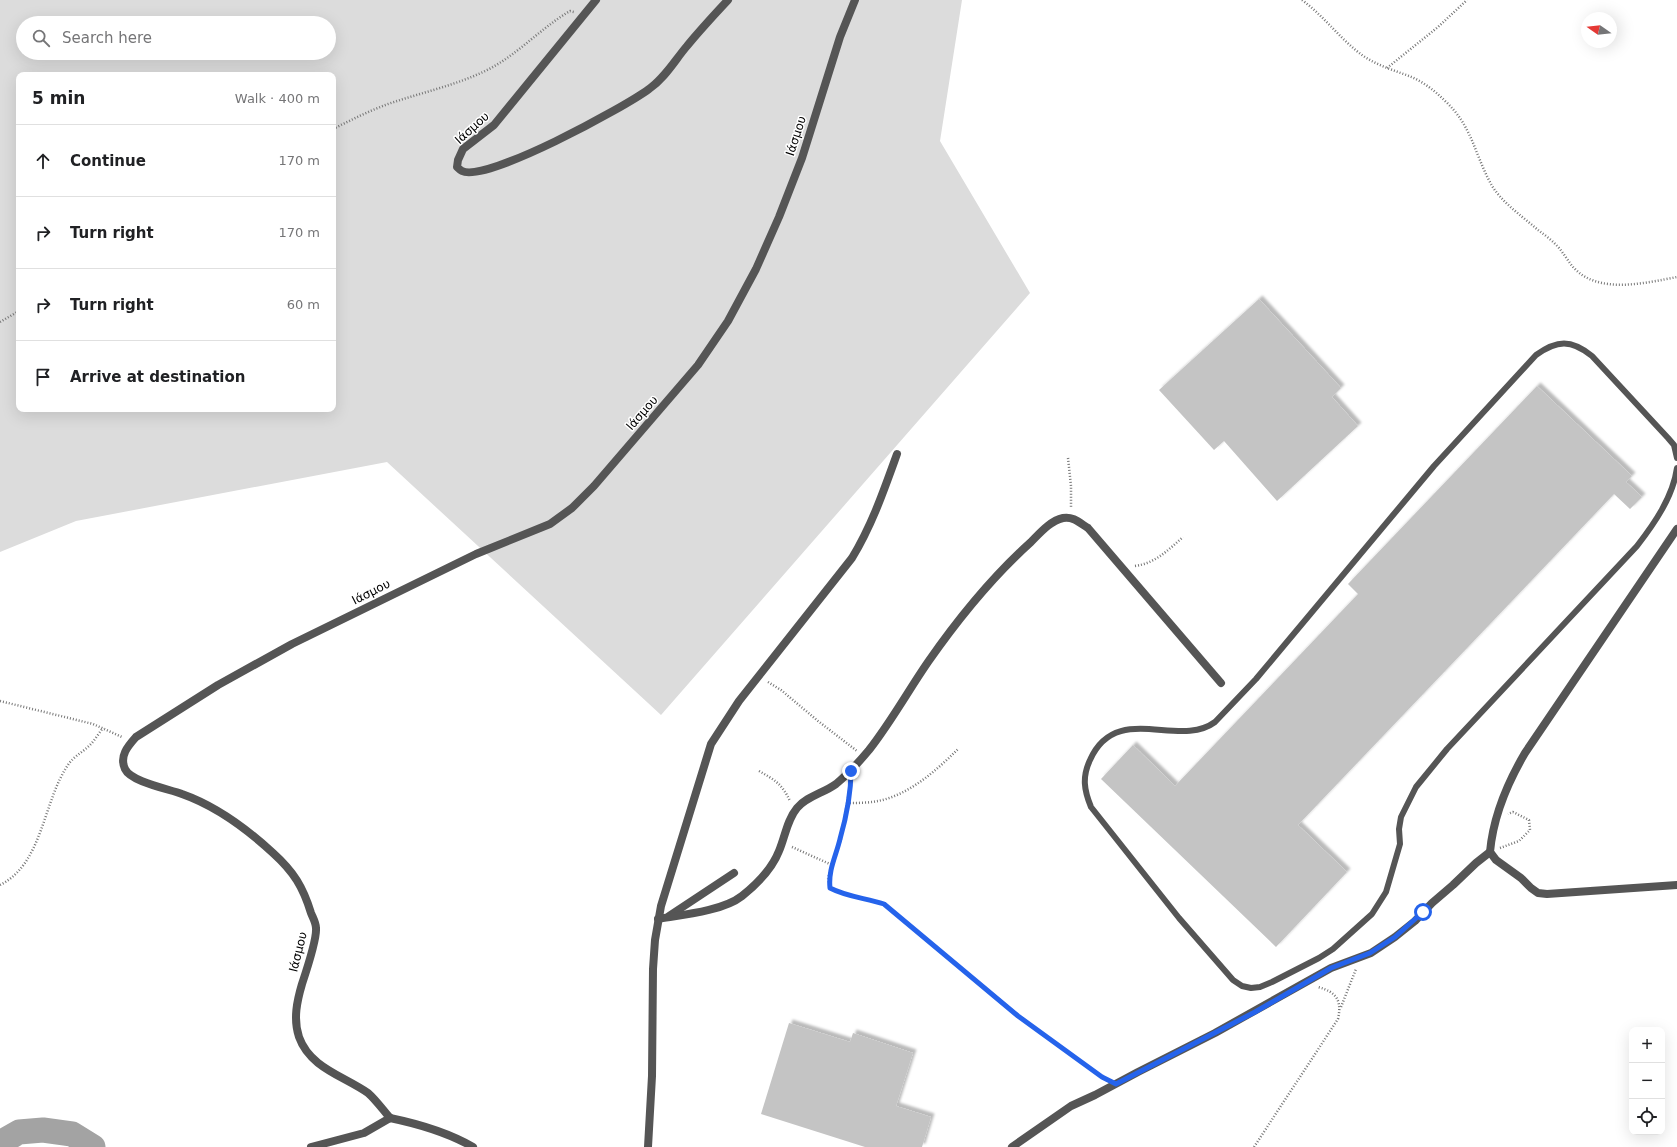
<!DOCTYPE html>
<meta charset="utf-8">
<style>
:root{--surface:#fff;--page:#f2f2f2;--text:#202124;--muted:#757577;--line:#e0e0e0}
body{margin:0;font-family:"DejaVu Sans",sans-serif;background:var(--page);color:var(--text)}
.controls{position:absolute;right:12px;bottom:12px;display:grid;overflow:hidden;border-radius:8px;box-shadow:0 4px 16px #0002}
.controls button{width:36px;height:36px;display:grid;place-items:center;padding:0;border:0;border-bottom:1px solid var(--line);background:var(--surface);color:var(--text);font:20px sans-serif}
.compass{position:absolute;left:1581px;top:12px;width:36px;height:36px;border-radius:50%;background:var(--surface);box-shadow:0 4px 16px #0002;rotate:284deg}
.stop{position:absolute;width:12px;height:12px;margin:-9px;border:3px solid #2563eb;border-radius:50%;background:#fff}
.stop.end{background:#2563eb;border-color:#fff;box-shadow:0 1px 4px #0008}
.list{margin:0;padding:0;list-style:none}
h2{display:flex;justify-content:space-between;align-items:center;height:52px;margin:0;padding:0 16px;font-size:17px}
h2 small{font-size:13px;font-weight:400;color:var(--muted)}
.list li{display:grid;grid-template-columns:26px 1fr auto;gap:12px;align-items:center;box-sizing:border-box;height:72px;padding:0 16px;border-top:1px solid var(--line)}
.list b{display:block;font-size:15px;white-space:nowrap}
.list em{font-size:13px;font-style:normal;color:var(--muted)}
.icon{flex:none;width:22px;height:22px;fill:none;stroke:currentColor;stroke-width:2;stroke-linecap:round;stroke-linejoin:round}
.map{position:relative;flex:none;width:1677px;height:1147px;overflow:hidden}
.search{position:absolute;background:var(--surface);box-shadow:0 4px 16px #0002;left:16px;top:16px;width:320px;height:44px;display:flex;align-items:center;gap:10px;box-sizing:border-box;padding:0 14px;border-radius:22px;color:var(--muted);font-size:15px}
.panel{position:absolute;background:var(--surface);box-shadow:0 4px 16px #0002;left:16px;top:72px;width:320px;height:340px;border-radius:8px}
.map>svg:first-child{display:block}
.green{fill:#dcdcdc;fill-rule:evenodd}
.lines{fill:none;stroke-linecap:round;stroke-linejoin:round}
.river{stroke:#a3a3a3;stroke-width:25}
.building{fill:#c4c4c4;filter:url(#shadow)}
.path{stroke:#777;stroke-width:2.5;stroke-dasharray:1 2;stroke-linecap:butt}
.service{stroke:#555;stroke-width:6}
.minor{stroke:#555;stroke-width:8}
.route{stroke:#2563eb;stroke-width:5}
.labels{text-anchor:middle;stroke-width:3;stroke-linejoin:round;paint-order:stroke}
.street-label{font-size:12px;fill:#000;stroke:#fff}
</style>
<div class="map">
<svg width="1677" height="1147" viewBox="0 0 1677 1147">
<defs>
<filter id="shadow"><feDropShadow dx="3.5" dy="-3.5" stdDeviation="1" flood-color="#0004"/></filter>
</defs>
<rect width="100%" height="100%" fill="#fff"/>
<path class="green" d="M0,0H962L940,141L1030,293L661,715L387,462L76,521L0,552ZM23,23H329V53H23ZM19,75H333V409H19Z"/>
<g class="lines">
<polyline class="river" points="0,1143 19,1132 43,1130 72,1134 93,1147"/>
</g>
<g class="building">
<polygon points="1259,299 1341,388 1332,397 1358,426 1277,501 1224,441 1214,450 1159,390"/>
<polygon points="1537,386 1632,476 1626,482 1642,497 1630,509 1614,494 1298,825 1347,872 1276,947 1101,779 1133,745 1175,786 1358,594 1348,584"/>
<polygon points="789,1023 850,1042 853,1033 913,1053 896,1106 931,1117 922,1147 865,1147 761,1114"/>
</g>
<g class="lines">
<g class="path">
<path d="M1302,0C1324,16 1340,39 1362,55C1376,65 1393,70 1409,76C1422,81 1434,90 1444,100C1472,125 1474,153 1491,184C1501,202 1522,216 1538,230C1545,235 1553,241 1559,248C1564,254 1568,261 1573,267C1598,295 1645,283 1677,277"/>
<polyline points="1387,68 1438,27 1467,0"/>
<path d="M333,129C351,120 369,111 388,104C420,93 453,86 483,72C516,57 539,29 570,11L574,12"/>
<polyline points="0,322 19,311"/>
<polyline points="1068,458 1071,486 1071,508"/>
<path d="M1135,566C1156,563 1168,550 1183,537"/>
<polyline points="768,682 781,690 818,721 857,751"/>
<polyline points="0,701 93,724 122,737"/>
<path d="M759,771C775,780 782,784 790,801"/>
<path d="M850,785L841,839L828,878L830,888C847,897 866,898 884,904L1018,1015L1056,1044L1104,1078"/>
<path d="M847,803C857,803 868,803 878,801C909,795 937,770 958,749"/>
<polyline points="792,847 832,865"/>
<polyline points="1500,848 1519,841 1530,830 1529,820 1513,812 1508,814"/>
<path d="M0,885C43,864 43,801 68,765C74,756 83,752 90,745C95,740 99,733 103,728"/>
<polyline points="1341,1007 1356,969"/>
<path d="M1254,1147L1338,1019C1342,1001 1337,992 1318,987"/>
</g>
<path class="service" d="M1677,458L1674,445L1668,438L1592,356C1571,339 1557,340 1536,355L1434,466L1256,679L1215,722C1179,749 1116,701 1090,760C1082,777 1084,790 1091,807L1179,918L1233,980L1242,986L1251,988L1260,987L1272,982L1319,958L1333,949L1372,914L1386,892L1400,844L1399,829L1401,817L1416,787L1447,749L1637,546C1654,524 1673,497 1677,468"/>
<g class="minor">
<path d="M596,0L494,125L463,149L458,160L457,167C458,168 460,170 462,171C486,183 625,107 649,89C665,78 675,60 687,46C700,30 714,15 728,0"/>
<path d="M1677,529L1525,753C1508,782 1493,818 1490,852L1496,860L1521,878L1531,888L1538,893L1547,894L1677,885"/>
<polyline points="669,916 734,873"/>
<path d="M658,919C682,915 723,911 742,896C757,884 772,869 779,851C785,837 787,820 797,808C807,796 824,793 836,784C848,774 859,762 869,750C891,722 908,691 928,662C958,619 992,577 1031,542C1040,533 1050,521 1063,518C1073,516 1080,523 1088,528L1221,683"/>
<path d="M390,1118C383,1110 376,1100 368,1093C344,1076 310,1068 299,1037C293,1019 297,1001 302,984C306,972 317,939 316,928C316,923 313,918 311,913C303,887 294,872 273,853C247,829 216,806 182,794C169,789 131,782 125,769C119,756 128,746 136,737L218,685L292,644L476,554L550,524L572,508L594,486L698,365L728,321L756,269L779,217L802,158L840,37L855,0"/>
<path d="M390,1118C419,1124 447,1132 473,1147"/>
<polyline points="311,1147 364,1133 390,1118"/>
<path d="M648,1147L652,1076L653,969L655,940L661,906L711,744L739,701L852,558C872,525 884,490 897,454"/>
<polyline points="1012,1147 1071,1106 1095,1095 1138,1072 1215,1033 1331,968 1371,953 1395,937 1415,921 1432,903 1453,885 1476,863 1490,852"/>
</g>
</g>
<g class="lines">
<path class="route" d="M851,771C851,793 846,818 840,839C836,856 828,870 830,888C847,897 866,898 884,904L1018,1016L1102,1077L1116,1084L1255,1012L1331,968L1370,953L1395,937L1423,912"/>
</g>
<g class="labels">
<g class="street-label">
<text transform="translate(472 128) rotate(-42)" y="4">Ιάσμου</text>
<text transform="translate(796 136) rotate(-72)" y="4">Ιάσμου</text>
<text transform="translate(642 413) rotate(-49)" y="4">Ιάσμου</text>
<text transform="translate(371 592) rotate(-27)" y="4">Ιάσμου</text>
<text transform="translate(298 952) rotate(-76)" y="4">Ιάσμου</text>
</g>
</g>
</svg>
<div class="controls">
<button>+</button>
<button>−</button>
<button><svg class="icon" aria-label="locate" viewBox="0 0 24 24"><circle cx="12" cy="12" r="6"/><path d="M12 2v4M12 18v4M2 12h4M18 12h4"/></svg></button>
</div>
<svg class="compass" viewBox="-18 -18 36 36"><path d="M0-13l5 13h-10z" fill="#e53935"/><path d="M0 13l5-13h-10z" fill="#757577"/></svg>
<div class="stop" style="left:1423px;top:912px"></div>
<div class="stop end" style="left:851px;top:771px"></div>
<div class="search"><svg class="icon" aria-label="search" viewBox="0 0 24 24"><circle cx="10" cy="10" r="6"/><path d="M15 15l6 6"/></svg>Search here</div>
<section class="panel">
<h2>5 min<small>Walk · 400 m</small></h2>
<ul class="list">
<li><svg class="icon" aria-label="ahead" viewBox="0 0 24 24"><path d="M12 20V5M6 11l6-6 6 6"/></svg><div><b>Continue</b></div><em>170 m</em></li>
<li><svg class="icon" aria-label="right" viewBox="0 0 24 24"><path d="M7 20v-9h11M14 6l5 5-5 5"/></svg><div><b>Turn right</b></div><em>170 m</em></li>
<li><svg class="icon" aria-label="right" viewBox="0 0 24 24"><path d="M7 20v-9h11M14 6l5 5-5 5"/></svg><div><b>Turn right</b></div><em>60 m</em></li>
<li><svg class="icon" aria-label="arrive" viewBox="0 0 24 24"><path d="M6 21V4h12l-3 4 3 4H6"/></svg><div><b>Arrive at destination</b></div></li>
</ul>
</section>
</div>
